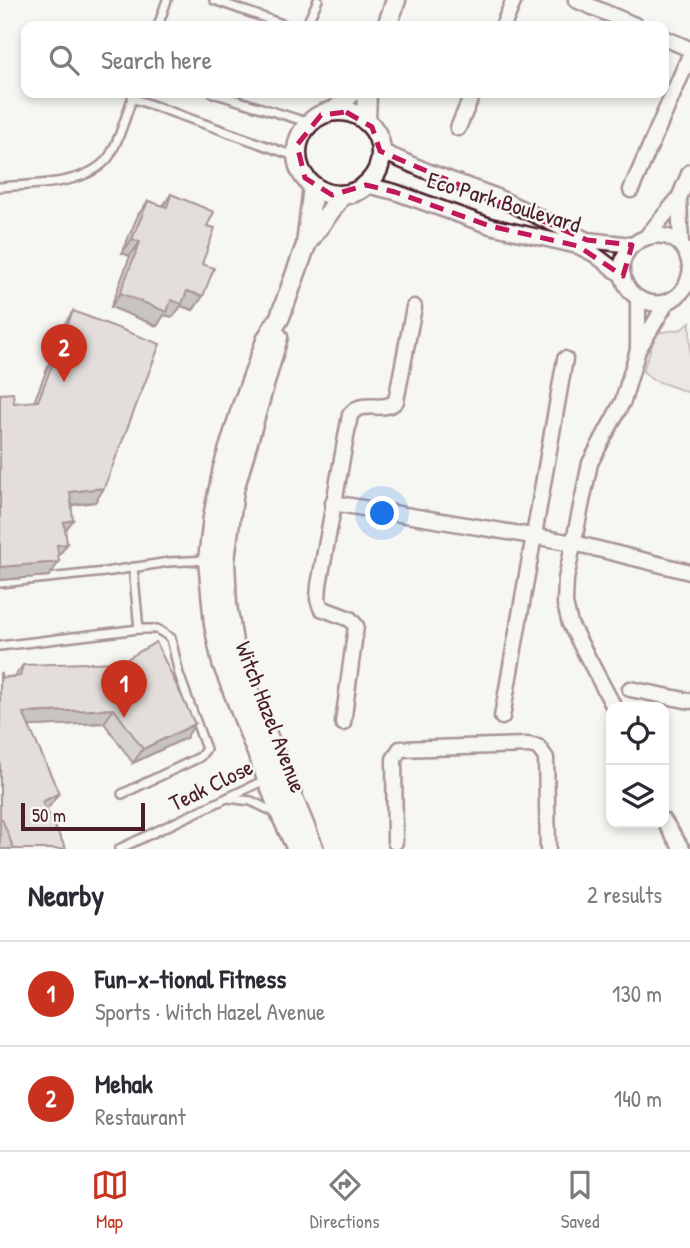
<!DOCTYPE html>
<meta charset="utf-8">
<style>
:root{--surface:#fff;--page:#f7f7f7;--text:#2b2b33;--muted:#7c7c81;--line:#e1e1e2;--accent:#c8321e}
body{margin:0;font-family:"Patrick Hand",sans-serif;background:var(--page);color:var(--text)}
.controls{position:absolute;right:21px;bottom:21px;display:grid;overflow:hidden;border-radius:14px;box-shadow:0 4px 10px #0003}
.controls button{width:63px;height:63px;display:grid;place-items:center;padding:0;border:0;border-bottom:2px solid var(--line);background:var(--surface);color:var(--text);font:35px sans-serif}
.scale{position:absolute;left:21px;bottom:18px;width:124px;box-sizing:border-box;padding-left:7px;border:4px solid #4a1f2b;border-top:0;font-size:19px;line-height:24px;white-space:nowrap;color:#4a1f2b;-webkit-text-stroke:5px #f6f6f2;paint-order:stroke}
.you{position:absolute;left:383px;top:514px;width:24px;height:24px;margin:-18px;border:5px solid #fff;border-radius:50%;background:#1a73e8;box-shadow:0 0 0 10px #1a73e833}
.badge{display:grid;place-items:center;width:46px;height:46px;border-radius:50%;background:var(--accent);color:#fff;font-size:23px;font-weight:700}
.pin{position:absolute;translate:-50% -58px;filter:drop-shadow(0 2px 4px #0008)}
.pin::after{content:'';position:absolute;top:37px;width:24px;height:21px;background:inherit;clip-path:polygon(0 0,100% 0,50% 100%)}
.list{margin:0;padding:0;list-style:none}
h2{display:flex;justify-content:space-between;align-items:center;height:91px;margin:0;padding:0 28px;font-size:30px}
h2 small{font-size:23px;font-weight:400;color:var(--muted)}
.list li{display:grid;grid-template-columns:46px 1fr auto;gap:21px;align-items:center;box-sizing:border-box;height:105px;padding:0 28px;border-top:2px solid var(--line)}
.list b{display:block;font-size:26px;white-space:nowrap}
.list p{margin:0;font-size:23px;white-space:nowrap;color:var(--muted)}
.list em{font-size:23px;font-style:normal;color:var(--muted)}
.icon{flex:none;width:38px;height:38px;fill:none;stroke:currentColor;stroke-width:2;stroke-linecap:round;stroke-linejoin:round}
.map{position:relative;flex:none;width:690px;height:849px;overflow:hidden}
.search{position:absolute;background:var(--surface);box-shadow:0 4px 10px #0003;left:21px;right:21px;top:21px;height:77px;display:flex;align-items:center;gap:18px;box-sizing:border-box;padding:0 24px;border-radius:14px;color:var(--muted);font-size:26px}
.sheet{height:301px;background:var(--surface)}
nav{display:flex;justify-content:space-around;align-items:center;box-sizing:border-box;height:98px;border-top:2px solid var(--line);background:var(--surface);font-size:19px;color:var(--muted)}
nav a{display:grid;justify-items:center;gap:4px}
nav .on{color:var(--accent)}
.map>svg:first-child{display:block}
.green{fill:#ddd6d5;stroke:#947a80;stroke-width:2}
.lines{fill:none;stroke-linecap:round;stroke-linejoin:round}
.service-casing{stroke:#4a1f2b;stroke-width:12}
.minor-casing{stroke:#4a1f2b;stroke-width:19}
.tertiary-casing{stroke:#4a1f2b;stroke-width:23}
.service{stroke:#f6f6f2;stroke-width:7}
.minor{stroke:#f6f6f2;stroke-width:14}
.tertiary{stroke:#f6f6f2;stroke-width:18}
.wall{fill:#afa6a5;stroke:#4a1f2b;stroke-width:2}
.shaded-wall{fill:#8f8786;stroke:#4a1f2b;stroke-width:2}
.building{fill:#ccc1c0;stroke:#4a1f2b;stroke-width:2}
.marked{fill:none;stroke:#c2185b;stroke-width:5;stroke-dasharray:14 9;stroke-linejoin:round}
.labels{text-anchor:middle;stroke-width:5;stroke-linejoin:round;paint-order:stroke}
.street-label{font-size:23px;fill:#4a1f2b;stroke:#f6f6f2}
</style>
<div class="map">
<svg width="690" height="849" viewBox="0 0 690 849">
<rect width="100%" height="100%" fill="#f6f6f2"/>
<filter id="ink" filterUnits="userSpaceOnUse"><feTurbulence type="fractalNoise" baseFrequency=".0143" numOctaves="2"/><feDisplacementMap in="SourceGraphic" scale="14" xChannelSelector="R" yChannelSelector="G"/><feConvolveMatrix kernelMatrix="1 2 1 2 8 2 1 2 1" color-interpolation-filters="sRGB"/></filter>
<g filter="url(#ink)">
<polygon class="green" points="690,322 690,393 651,379 643,371 656,333 682,329"/>
<g class="lines">
<defs>
<g id="service">
<polyline points="214,0 288,26"/>
<polyline points="158,26 167,0"/>
<polyline points="306,26 318,0"/>
<polyline points="213,93 310,123"/>
<polyline points="132,98 297,157"/>
<path d="M0,187C33,184 85,186 108,158C118,145 128,109 134,93"/>
<polyline points="133,567 139,629"/>
<polyline points="0,583 105,572 169,562 207,560"/>
<polyline points="0,646 139,629 157,629 171,638 179,674 206,749 200,757 122,794"/>
<polyline points="228,798 251,801 276,813"/>
<polyline points="119,849 267,779"/>
</g>
<g id="minor">
<polyline points="576,0 637,26"/>
<polyline points="503,26 514,0"/>
<polyline points="664,38 690,49"/>
<polyline points="458,128 473,93"/>
<polyline points="380,151 429,172 495,196 587,240 632,245"/>
<polyline points="366,185 395,192 490,226 578,246 594,254 623,276"/>
<polyline points="631,190 690,55"/>
<polyline points="679,198 681,245"/>
<polyline points="647,236 679,198 690,172"/>
<path d="M690,267C683,211 603,238 626,285C631,295 641,301 651,303C671,306 687,292 690,273"/>
<polyline points="638,298 638,349"/>
<polyline points="333,503 574,543 690,572"/>
<polyline points="630,689 690,701"/>
<polyline points="614,707 570,624 565,604 566,579 590,463 623,401 638,350 667,302"/>
<polyline points="502,717 565,359"/>
<path d="M343,723L356,626L350,619L321,608L318,599L319,585L350,415C362,398 383,414 396,401L414,307"/>
<polyline points="664,821 682,849"/>
<polyline points="395,842 394,759 400,749 528,745 538,747 546,758 548,849"/>
</g>
<g id="tertiary">
<polyline points="387,26 396,0"/>
<polyline points="335,111 351,93"/>
<circle cx="339" cy="153" r="42"/>
<polyline points="366,121 367,93"/>
<polyline points="307,243 342,195"/>
<polyline points="278,337 234,490 225,560 227,605 233,642 245,681 314,849"/>
<polyline points="297,849 282,817 222,663 214,625 208,560 213,517 223,468 242,406 267,338 280,317 306,245 313,186"/>
</g>
</defs>
<use href="#service" class="service-casing"/>
<use href="#minor" class="minor-casing"/>
<use href="#tertiary" class="tertiary-casing"/>
<use href="#service" class="service"/>
<use href="#minor" class="minor"/>
<use href="#tertiary" class="tertiary"/>
</g>
<g class="wall">
<polygon points="171,194 207,226 202,264 203,296 193,310 181,306 173,317 164,315 157,326 111,307 130,256 122,253 138,215 148,201 163,206"/>
<polygon points="73,311 104,488 95,502 72,505 65,532 67,544 58,557 49,576 0,580 0,394 14,403 34,402 64,325"/>
<polygon points="23,665 186,738 133,763 104,723 29,726 49,807 46,809 66,849 0,849 0,672 2,678 15,676"/>
</g>
<g class="shaded-wall">
<polygon points="132,239 140,242 130,256 122,253"/>
<polygon points="187,291 203,296 193,310 181,306 173,317 164,315 157,326 111,307 120,293 171,300"/>
<polygon points="104,488 95,502 61,506 70,492"/>
<polygon points="73,520 63,534 64,522"/>
<polygon points="67,544 57,558 57,545"/>
<polygon points="59,562 49,576 0,580 0,567"/>
<polygon points="114,709 104,723 13,727 23,713"/>
<polygon points="195,724 186,738 133,763 143,749"/>
<polygon points="59,793 49,807 33,816 42,802"/>
</g>
<g class="building">
<polygon points="171,194 214,212 207,226 215,228 202,264 214,268 203,296 187,291 182,304 171,300 167,312 120,293 140,242 132,239 148,201 167,207"/>
<polygon points="73,311 160,344 104,488 70,492 73,520 64,522 67,544 57,545 59,562 0,567 0,394 13,393 14,403 38,401"/>
<polygon points="156,642 195,724 143,749 114,709 23,713 59,793 42,802 66,849 14,849 2,819 0,819 0,672 2,678 20,676 23,665 122,662"/>
</g>
</g>
<path d="M0 0H690V849H0ZM346,112L372,127L380,151L587,240L632,245L623,276L578,246L490,226L395,192L366,185L332,195L305,178L297,145L321,115Z" fill="#f6f6f2" fill-opacity=".55" fill-rule="evenodd"/>
<path class="marked" d="M346,112L372,127L380,151L587,240L632,245L623,276L578,246L490,226L395,192L366,185L332,195L305,178L297,145L321,115Z"/>
<g class="labels">
<g class="street-label">
<text transform="translate(504 202) rotate(17)" y="8">Eco Park Boulevard</text>
<text transform="translate(271 717) rotate(69)" y="8">Witch Hazel Avenue</text>
<text transform="translate(211 785) rotate(-26)" y="8">Teak Close</text>
</g>
</g>
</svg>
<div class="controls">
<button><svg class="icon" aria-label="locate" viewBox="0 0 24 24"><circle cx="12" cy="12" r="6"/><path d="M12 2v4M12 18v4M2 12h4M18 12h4"/></svg></button>
<button><svg class="icon" aria-label="layers" viewBox="0 0 24 24"><path d="M12 4l9 5-9 5-9-5zM3 14l9 5 9-5"/></svg></button>
</div>
<div class="scale">50 m</div>
<div class="you"></div>
<div class="pin badge" style="left:124px;top:718px">1</div>
<div class="pin badge" style="left:64px;top:382px">2</div>
<div class="search"><svg class="icon" aria-label="search" viewBox="0 0 24 24"><circle cx="10" cy="10" r="6"/><path d="M15 15l6 6"/></svg>Search here</div>
</div>
<section class="sheet">
<h2>Nearby<small>2 results</small></h2>
<ul class="list">
<li><span class="badge">1</span><div><b>Fun-x-tional Fitness</b><p>Sports · Witch Hazel Avenue</p></div><em>130 m</em></li>
<li><span class="badge">2</span><div><b>Mehak</b><p>Restaurant</p></div><em>140 m</em></li>
</ul>
</section>
<nav>
<a class="on"><svg class="icon" aria-label="map" viewBox="0 0 24 24"><path d="M3 6l6-2 6 2 6-2v14l-6 2-6-2-6 2zM9 4v14M15 6v14"/></svg>Map</a>
<a><svg class="icon" aria-label="directions" viewBox="0 0 24 24"><path d="M12 3l9 9-9 9-9-9zM9 14v-3h6M13 9l2 2-2 2"/></svg>Directions</a>
<a><svg class="icon" aria-label="saved" viewBox="0 0 24 24"><path d="M7 4h10v16l-5-4-5 4z"/></svg>Saved</a>
</nav>
